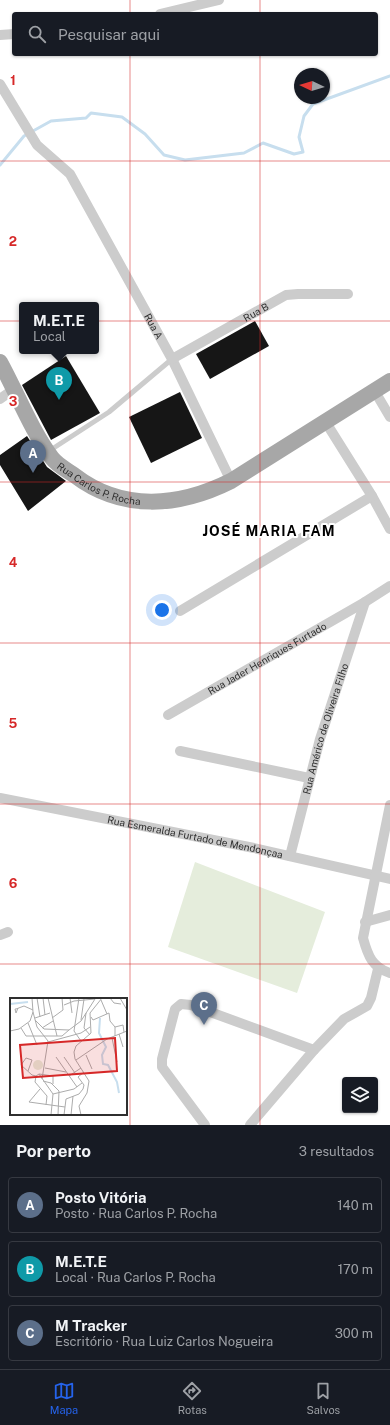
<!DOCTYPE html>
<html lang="pt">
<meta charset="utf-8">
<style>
:root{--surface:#171b24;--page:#242831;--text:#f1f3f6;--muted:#9ea1a6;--line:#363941;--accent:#2563eb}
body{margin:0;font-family:"Public Sans",sans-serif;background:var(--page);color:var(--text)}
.controls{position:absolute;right:12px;bottom:12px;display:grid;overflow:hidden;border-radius:4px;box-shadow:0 1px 3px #0004}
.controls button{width:36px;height:36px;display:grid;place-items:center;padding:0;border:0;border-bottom:1px solid var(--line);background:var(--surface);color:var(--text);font:20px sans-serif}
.compass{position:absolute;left:294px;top:68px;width:36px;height:36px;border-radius:50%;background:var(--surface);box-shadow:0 1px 3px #0004;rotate:274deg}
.you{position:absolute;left:162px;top:610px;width:14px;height:14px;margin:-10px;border:3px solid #fff;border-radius:50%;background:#1a73e8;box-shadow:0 0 0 6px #1a73e833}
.badge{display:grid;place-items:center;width:26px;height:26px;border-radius:50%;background:var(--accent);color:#fff;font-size:13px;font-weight:700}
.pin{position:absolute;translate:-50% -33px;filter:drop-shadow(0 1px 2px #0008)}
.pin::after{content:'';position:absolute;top:21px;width:14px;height:12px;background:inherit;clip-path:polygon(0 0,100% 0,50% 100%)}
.popup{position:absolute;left:19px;top:302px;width:80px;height:52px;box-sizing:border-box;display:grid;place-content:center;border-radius:4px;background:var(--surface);filter:drop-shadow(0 1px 3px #0005);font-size:13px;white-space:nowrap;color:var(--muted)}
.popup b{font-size:15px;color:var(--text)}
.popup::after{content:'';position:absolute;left:50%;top:100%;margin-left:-8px;border:8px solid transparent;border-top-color:var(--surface)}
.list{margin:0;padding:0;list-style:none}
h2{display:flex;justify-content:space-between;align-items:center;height:52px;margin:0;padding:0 16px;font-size:17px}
h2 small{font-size:13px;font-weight:400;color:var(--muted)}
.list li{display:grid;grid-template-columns:26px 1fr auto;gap:12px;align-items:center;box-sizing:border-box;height:56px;margin:0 8px 8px;padding:0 8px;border:1px solid var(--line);border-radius:4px}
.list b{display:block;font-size:15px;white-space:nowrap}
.list p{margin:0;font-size:13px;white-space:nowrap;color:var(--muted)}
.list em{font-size:13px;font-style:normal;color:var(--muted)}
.icon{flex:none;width:22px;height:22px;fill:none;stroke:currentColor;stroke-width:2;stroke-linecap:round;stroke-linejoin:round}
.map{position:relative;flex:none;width:390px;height:1125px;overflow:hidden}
.search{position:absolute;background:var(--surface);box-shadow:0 1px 3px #0004;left:12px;right:12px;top:12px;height:44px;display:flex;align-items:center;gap:10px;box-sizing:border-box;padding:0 14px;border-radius:4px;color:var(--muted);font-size:15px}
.sheet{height:244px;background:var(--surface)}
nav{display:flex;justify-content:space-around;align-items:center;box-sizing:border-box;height:56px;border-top:1px solid var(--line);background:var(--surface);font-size:11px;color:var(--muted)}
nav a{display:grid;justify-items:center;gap:2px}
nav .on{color:var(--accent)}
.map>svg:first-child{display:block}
.garden{fill:#e5eddc}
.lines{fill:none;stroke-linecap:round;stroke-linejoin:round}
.stream{stroke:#c7deee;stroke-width:3}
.building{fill:#161616}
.lane{stroke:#ccc;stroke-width:5}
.street{stroke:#ccc;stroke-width:10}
.primary{stroke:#a7a7a7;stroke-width:16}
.grid{fill:none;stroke:#d62828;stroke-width:1;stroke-opacity:0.55}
.labels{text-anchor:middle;stroke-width:4;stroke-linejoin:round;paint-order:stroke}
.street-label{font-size:10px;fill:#2f2f2f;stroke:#fff}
.district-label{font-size:14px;font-weight:bold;letter-spacing:1px;fill:#000;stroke:#fff}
.inset-river{fill:none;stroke:#c7deee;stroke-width:2}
.inset-road{fill:none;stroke:#acacac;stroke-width:1}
.view{fill:#d62828;fill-opacity:0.15;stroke:#d62828;stroke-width:2}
.inset-edge{fill:none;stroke:#2f2f2f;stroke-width:2}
.grid-label{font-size:13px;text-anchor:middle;font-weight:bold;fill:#d62828;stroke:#fff;stroke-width:4;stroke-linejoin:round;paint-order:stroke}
</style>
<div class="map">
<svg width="390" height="1125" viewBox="0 0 390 1125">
<rect width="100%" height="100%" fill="#fff"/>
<polygon class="garden" points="195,862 325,912 297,993 168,947"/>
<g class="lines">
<polyline class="stream" points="0,165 24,136 51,121 86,118 91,113 122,117 145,134 164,155 185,160 244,153 263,143 294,154 303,152 299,137 304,116 313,104 390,76"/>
</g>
<g class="building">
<polygon points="255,321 269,346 210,379 196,354"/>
<polygon points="66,356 100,413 51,440 22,385"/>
<polygon points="180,392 202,438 151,463 129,417"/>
<polygon points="27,436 47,467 66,481 28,511 0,465 0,455"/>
</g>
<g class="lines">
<polyline class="lane" points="49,451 109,412 172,359"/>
<g class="street">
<polyline points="160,14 219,0"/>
<polyline points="0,35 14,34"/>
<path id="s1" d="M0,84L37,145L70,174L172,359L231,481"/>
<path id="s2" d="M172,359L286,295L298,294H348"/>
<polyline points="374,390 390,417"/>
<polyline points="0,399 14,389"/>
<polyline points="325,421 372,496 390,529"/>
<polyline points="180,611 372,496"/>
<path id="s3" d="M168,715L365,602L390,586"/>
<polyline points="180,751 309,778"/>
<path id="s4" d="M0,798L254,848L390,879"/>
<path d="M390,805L363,938C368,956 372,967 390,973"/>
<path id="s5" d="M290,856L320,739L365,602"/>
<polyline points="365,922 390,915"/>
<polyline points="0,935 8,932"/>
<polyline points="205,1125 162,1067 162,1059 175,1009 181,1004 191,1005 314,1050"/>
<polyline points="250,1125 314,1050 344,1019 367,1006 371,998 378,969"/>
</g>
<path class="primary" id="s6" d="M0,362C17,393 31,430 52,458C57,465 67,470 74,475C122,512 179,507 231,481L390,381"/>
</g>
<path class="grid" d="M130,0V14M260,0V14M130,54V1125M260,54V1125M0,161H390M0,321H390M0,482H390M0,643H390M0,804H390M0,964H390"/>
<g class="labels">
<g class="street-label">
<text dy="4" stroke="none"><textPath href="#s2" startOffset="96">Rua B</textPath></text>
<text dy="4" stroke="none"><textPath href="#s1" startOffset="289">Rua A</textPath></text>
<text dy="4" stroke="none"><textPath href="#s6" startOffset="164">Rua Carlos P. Rocha</textPath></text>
<text dy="4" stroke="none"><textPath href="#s3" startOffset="114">Rua Jader Henriques Furtado</textPath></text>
<text dy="4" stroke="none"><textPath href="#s5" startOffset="132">Rua Américo de Oliveira Filho</textPath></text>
<text dy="4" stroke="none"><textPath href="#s4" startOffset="199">Rua Esmeralda Furtado de Mendonçaa</textPath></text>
</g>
<g class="district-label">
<text x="269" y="536">JOSÉ MARIA FAM</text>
</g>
</g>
<g transform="translate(10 998)">
<rect width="117" height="117" fill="#fff"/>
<path d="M23 67a5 5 0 1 1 10 0a5 5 0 1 1-10 0Z" fill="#e5eddc"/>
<path class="inset-river" d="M0,6L18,4M90,20L89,35L96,49L92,57L93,66L98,67L107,84L109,95"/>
<path class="inset-road" d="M27,0L30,19M33,0L35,17M38,0L47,38M60,0L62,15M69,0L64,33L71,43M100,0L104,5L111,6M110,0L117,12M91,2L97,16M54,7L64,3L85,1M8,10L6,15L5,11H6L14,8L23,12M23,14L27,29L38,43L32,81M76,15L74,30L80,37M81,19L83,22L99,15L100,23L105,29M25,20L40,15M42,20L53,12L52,0M25,22L34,31L59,32L71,23L85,1M71,22L74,1M18,25L27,47M11,30L16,38H52L59,32M32,30L43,23M0,33L9,31L20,23L23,14L22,0M109,36L113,49M105,38V29L113,27L114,34M102,40L107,64M38,44L71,35L80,29M76,57L82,71M46,59L67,89M54,59L65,75M66,62L97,41L117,33M35,70L56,74M18,73L22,62L16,60L11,67L22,77L26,78M29,76L43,96L41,117M29,76L26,78L25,84L37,98L36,107M29,76L43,78V86M59,78L71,70M33,83L41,85L49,93L48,117M30,91L19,104L55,109M43,96L64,91L72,85M54,117L56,101L69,96L73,91L74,87L68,79L74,74M61,117L63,98M71,117L69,108L77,95L79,83L65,61L64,54L66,48L81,35L80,15L92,0"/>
<path class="view" d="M105,40L107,73L13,80L10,47Z"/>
<rect width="117" height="117" class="inset-edge"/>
</g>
<g class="grid-label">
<text x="13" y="85">1</text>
<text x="13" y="246">2</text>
<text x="13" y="406">3</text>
<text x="13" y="567">4</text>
<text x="13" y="728">5</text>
<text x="13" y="888">6</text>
</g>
</svg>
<div class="controls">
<button><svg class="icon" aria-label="layers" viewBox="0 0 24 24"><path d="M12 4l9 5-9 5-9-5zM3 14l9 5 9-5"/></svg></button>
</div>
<svg class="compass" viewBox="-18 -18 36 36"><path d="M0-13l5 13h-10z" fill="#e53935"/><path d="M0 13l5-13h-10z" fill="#9ea1a6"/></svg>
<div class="you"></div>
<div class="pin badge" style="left:33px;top:473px;background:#5c6f8a">A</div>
<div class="pin badge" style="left:59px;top:400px;background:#0f9aa8">B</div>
<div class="popup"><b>M.E.T.E</b>Local</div>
<div class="pin badge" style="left:204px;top:1025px;background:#5c6f8a">C</div>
<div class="search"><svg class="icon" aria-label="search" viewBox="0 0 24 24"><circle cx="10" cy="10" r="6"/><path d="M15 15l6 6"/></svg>Pesquisar aqui</div>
</div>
<section class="sheet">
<h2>Por perto<small>3 resultados</small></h2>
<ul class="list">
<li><span class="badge" style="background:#5c6f8a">A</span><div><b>Posto Vitória</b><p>Posto · Rua Carlos P. Rocha</p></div><em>140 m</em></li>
<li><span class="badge" style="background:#0f9aa8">B</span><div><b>M.E.T.E</b><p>Local · Rua Carlos P. Rocha</p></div><em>170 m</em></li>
<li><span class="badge" style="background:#5c6f8a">C</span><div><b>M Tracker</b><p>Escritório · Rua Luiz Carlos Nogueira</p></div><em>300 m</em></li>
</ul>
</section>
<nav>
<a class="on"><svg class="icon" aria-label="map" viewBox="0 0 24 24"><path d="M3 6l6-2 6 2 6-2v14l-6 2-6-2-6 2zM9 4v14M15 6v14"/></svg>Mapa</a>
<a><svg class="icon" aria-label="directions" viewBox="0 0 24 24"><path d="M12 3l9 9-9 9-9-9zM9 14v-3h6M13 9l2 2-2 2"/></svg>Rotas</a>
<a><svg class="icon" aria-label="saved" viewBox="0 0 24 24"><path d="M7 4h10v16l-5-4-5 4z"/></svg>Salvos</a>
</nav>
